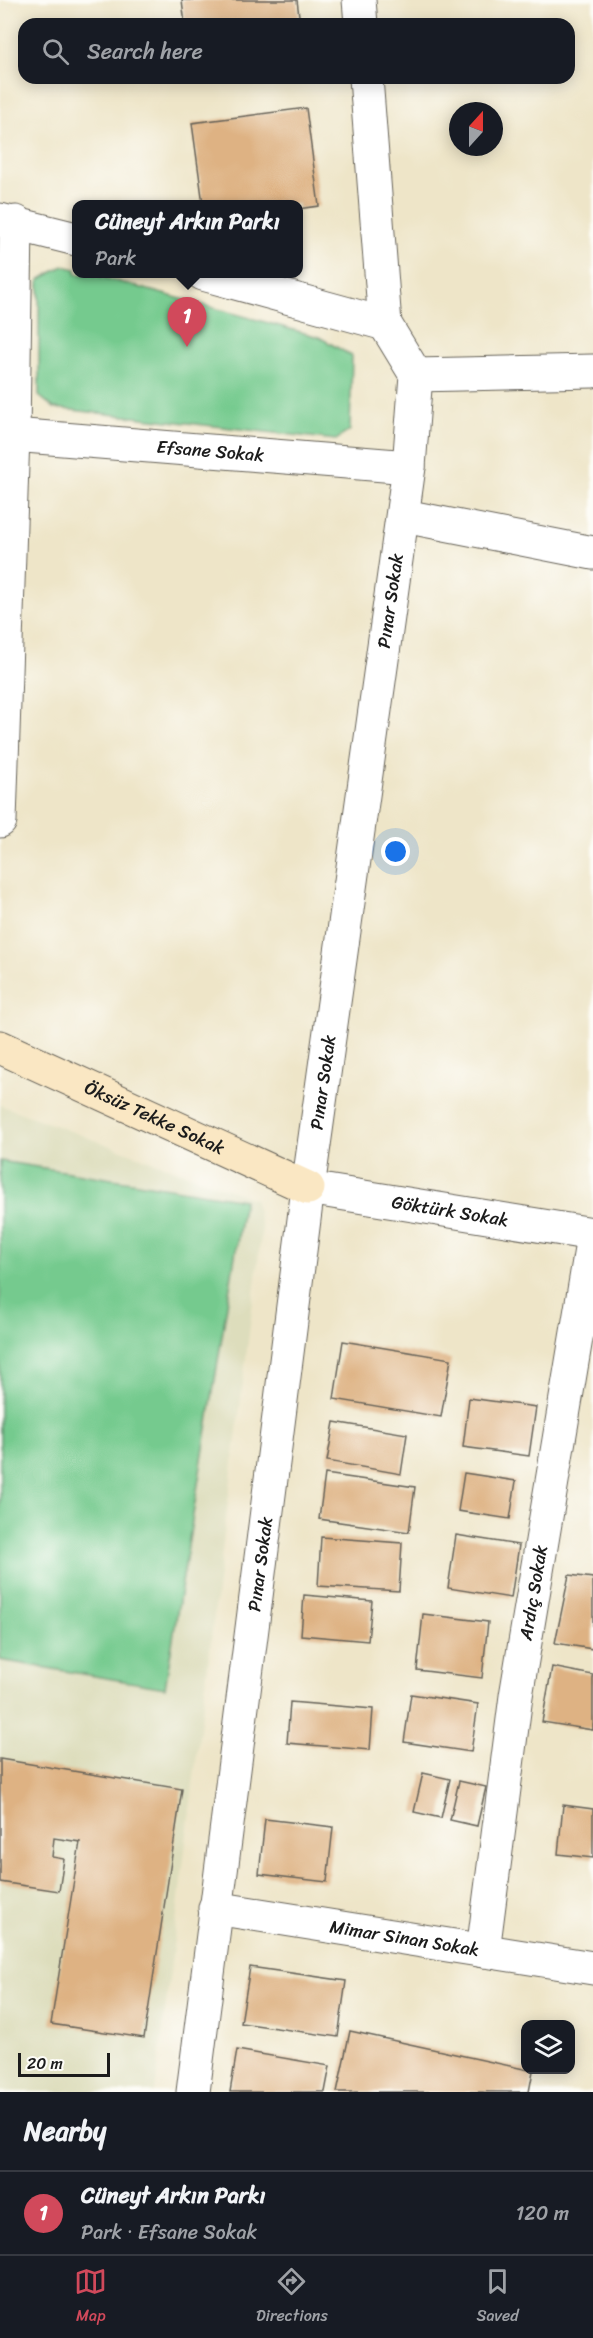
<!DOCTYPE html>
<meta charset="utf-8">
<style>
:root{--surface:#171b24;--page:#242831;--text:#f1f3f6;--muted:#9ea1a6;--line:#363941;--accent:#d1495b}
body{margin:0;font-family:Sriracha,sans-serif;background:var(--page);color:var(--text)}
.controls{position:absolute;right:18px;bottom:18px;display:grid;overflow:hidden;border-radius:12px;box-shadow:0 3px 15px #0003}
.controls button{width:54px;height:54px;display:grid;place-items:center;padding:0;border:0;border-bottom:2px solid var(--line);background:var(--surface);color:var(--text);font:30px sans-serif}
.compass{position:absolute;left:449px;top:102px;width:54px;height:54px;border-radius:50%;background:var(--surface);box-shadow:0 3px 15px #0003;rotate:21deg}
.scale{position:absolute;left:18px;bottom:15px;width:92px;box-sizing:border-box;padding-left:6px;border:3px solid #1c1c1c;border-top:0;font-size:16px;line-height:21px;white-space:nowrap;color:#1c1c1c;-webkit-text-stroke:4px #fdfcf7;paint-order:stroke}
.you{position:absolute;left:396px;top:852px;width:21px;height:21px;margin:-15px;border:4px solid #fff;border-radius:50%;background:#1a73e8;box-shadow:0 0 0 9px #1a73e833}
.badge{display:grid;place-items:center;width:39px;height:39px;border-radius:50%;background:var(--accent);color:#fff;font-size:20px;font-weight:700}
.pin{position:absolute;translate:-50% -50px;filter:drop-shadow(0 2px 3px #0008)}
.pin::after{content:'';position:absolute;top:32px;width:21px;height:18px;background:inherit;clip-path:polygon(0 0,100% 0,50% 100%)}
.popup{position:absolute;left:72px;top:200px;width:231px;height:78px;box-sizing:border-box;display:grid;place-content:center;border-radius:12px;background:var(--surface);filter:drop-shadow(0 2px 4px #0005);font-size:20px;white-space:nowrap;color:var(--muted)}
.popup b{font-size:22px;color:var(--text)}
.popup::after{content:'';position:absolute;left:50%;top:100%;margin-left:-12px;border:12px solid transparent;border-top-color:var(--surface)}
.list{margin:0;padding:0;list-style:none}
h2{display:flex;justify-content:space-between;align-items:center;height:78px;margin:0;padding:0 24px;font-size:26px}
h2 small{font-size:20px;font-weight:400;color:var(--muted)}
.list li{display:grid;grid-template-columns:39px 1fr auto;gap:18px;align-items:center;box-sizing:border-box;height:84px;padding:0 24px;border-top:2px solid var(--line)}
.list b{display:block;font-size:22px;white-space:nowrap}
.list p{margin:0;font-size:20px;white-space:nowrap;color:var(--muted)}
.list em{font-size:20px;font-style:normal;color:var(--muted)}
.icon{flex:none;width:33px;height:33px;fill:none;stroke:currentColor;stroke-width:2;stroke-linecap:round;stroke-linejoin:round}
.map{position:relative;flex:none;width:593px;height:2092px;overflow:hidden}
.search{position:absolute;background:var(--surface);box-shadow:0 3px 15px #0003;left:18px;right:18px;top:18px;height:66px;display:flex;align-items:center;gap:15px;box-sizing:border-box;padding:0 21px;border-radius:18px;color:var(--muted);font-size:22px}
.sheet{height:162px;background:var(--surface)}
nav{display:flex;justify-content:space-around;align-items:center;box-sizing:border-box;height:84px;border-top:2px solid var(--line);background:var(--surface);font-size:16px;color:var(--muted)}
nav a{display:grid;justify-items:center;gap:3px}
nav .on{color:var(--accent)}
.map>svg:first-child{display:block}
.built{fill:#ddddbc}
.green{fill:#74ca8e;stroke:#487355;stroke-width:1.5}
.building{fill:#deb283}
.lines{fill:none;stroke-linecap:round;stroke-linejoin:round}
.minor-casing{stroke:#666258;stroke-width:35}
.secondary-casing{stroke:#666258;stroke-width:35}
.minor{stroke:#fff;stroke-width:33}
.secondary{stroke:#fae7c3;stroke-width:33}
.labels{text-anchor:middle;stroke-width:6;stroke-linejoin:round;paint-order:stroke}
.street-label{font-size:18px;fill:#1c1c1c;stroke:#fdfcf7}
</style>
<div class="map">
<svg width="593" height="2092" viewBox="0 0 593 2092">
<rect width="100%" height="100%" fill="#fdfcf7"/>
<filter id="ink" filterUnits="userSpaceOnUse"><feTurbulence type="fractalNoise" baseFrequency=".0167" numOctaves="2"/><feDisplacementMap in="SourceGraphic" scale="12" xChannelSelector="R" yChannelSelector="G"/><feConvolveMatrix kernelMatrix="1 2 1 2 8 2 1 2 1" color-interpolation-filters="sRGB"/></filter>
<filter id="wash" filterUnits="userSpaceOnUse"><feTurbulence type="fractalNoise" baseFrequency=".008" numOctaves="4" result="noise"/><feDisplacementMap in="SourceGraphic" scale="24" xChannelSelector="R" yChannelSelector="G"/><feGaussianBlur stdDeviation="1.35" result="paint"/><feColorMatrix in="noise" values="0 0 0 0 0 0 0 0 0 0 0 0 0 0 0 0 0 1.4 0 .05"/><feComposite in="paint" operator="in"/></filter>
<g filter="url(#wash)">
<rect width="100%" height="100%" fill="#eee5c8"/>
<polygon class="built" points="0,1105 254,1199 262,1228 155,2092 0,2092"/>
<g class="green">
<polygon points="63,266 76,269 76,274 91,274 319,337 352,356 350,430 336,440 54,408 39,396 39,280"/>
<polygon points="0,1161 244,1200 165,1688 0,1660"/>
</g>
<g id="blocks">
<g class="building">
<polygon points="182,0 297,0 300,24 185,24"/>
<polygon points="306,108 319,206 298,209 298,204 203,204 192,123"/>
<polygon points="343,1341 451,1359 441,1417 334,1399"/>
<polygon points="469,1398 536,1407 529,1456 463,1447"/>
<polygon points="334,1422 407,1434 401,1474 327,1461"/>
<polygon points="464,1473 516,1481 510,1519 458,1511"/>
<polygon points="325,1474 415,1487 409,1532 319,1519"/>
<polygon points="456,1535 519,1545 511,1598 448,1588"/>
<polygon points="321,1537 402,1543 399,1591 318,1586"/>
<polygon points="569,1575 593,1578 593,1649 555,1643"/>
<polygon points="304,1595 372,1601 368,1641 301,1635"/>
<polygon points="423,1614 488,1622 482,1678 417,1670"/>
<polygon points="552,1667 593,1675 593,1730 542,1722"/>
<polygon points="411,1694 478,1704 471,1752 404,1742"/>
<polygon points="290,1702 373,1709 370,1750 287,1743"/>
<polygon points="0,1759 182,1789 144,2038 51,2024 80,1842 54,1838 52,1857 64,1859 59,1891 0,1882"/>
<polygon points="423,1773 450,1779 441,1818 414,1812"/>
<polygon points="459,1781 486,1787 477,1826 450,1820"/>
<polygon points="563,1805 593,1809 593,1858 558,1854"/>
<polygon points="265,1819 333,1827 327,1882 259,1874"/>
<polygon points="250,1967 346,1981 338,2037 241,2023"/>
<polygon points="350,2031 533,2071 529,2092 337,2092"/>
<polygon points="237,2050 330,2066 325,2092 230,2092"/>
</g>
</g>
</g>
<g filter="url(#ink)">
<use href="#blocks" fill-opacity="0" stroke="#666258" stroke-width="1.5"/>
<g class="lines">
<defs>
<g id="minor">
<polyline points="359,0 361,24"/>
<polyline points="0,220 76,239"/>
<polyline points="203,274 385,324"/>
<polyline points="416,375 593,371"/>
<path id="s1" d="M13,435L409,467"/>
<polyline points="404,516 593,553"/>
<polyline points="0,821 13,435 16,222"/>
<path id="s2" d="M308,1188L593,1234"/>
<path id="s3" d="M215,1908L593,1968"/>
<path id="s4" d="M483,1951L516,1696L593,1237"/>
<path id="s5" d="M193,2092L308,1188L409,467L416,375L385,324L366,78"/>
</g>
<g id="secondary">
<path id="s6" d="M0,1047L308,1188"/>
</g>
</defs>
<use href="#minor" class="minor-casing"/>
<use href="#secondary" class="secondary-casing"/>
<use href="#minor" class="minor"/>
<use href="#secondary" class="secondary"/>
</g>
</g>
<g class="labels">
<g class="street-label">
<text dy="6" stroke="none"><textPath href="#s1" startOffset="198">Efsane Sokak</textPath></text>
<text dy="6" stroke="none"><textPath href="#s5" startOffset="1504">Pınar Sokak</textPath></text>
<text dy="6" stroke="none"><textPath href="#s5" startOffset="1018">Pınar Sokak</textPath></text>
<text dy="6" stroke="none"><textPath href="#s6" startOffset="170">Öksüz Tekke Sokak</textPath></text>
<text dy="6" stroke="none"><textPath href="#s2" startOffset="144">Göktürk Sokak</textPath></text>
<text dy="6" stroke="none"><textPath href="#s5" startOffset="532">Pınar Sokak</textPath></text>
<text dy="6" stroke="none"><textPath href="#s4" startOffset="362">Ardıç Sokak</textPath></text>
<text dy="6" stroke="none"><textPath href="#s3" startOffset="192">Mimar Sinan Sokak</textPath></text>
</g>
</g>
</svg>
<div class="controls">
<button><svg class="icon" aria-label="layers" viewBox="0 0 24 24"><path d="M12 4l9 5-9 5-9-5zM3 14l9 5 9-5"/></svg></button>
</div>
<svg class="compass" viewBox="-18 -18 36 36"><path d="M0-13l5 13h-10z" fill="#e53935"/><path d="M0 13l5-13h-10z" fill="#9ea1a6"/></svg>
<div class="scale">20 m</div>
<div class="you"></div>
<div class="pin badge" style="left:187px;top:347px">1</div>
<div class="popup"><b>Cüneyt Arkın Parkı</b>Park</div>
<div class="search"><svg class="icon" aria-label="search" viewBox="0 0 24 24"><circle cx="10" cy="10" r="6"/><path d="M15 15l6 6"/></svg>Search here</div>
</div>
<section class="sheet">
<h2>Nearby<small></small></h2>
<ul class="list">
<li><span class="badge">1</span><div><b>Cüneyt Arkın Parkı</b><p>Park · Efsane Sokak</p></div><em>120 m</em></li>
</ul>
</section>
<nav>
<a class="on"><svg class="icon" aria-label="map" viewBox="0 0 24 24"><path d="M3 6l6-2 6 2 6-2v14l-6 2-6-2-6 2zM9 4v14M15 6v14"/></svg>Map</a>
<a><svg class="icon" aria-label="directions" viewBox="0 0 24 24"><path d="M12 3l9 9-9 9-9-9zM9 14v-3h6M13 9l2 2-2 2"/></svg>Directions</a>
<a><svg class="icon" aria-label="saved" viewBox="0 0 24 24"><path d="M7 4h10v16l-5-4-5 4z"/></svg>Saved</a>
</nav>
